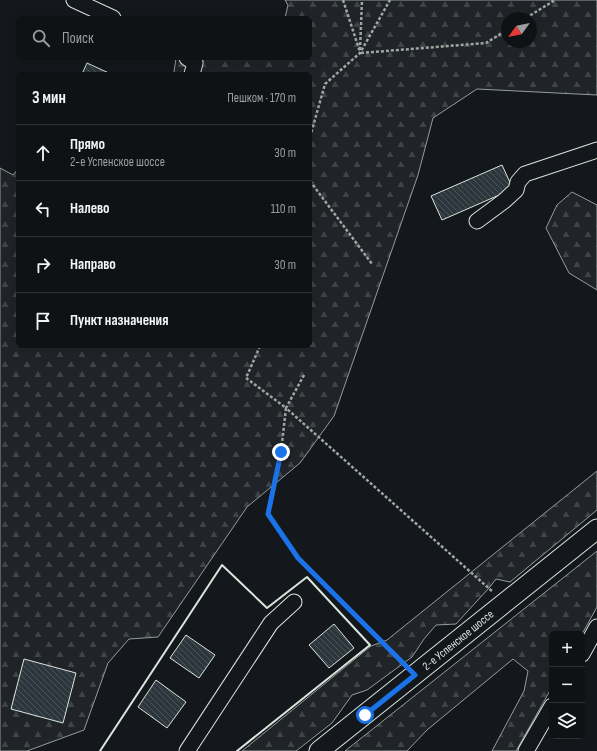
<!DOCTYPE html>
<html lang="ru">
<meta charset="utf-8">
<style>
:root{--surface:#0f1215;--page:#181b1e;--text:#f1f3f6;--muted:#9b9ea0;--line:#2f3234}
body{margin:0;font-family:"Sofia Sans Condensed",sans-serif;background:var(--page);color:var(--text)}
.controls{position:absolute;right:12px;bottom:12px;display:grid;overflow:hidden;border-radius:6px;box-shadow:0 4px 16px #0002}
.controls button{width:36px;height:36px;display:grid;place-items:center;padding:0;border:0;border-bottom:1px solid var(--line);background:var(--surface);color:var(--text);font:20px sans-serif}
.compass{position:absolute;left:501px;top:12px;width:36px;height:36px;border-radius:50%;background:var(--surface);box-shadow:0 4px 16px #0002;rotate:237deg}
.stop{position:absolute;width:12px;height:12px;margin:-9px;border:3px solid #1a73e8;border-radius:50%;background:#fff}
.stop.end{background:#1a73e8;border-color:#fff;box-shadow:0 1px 4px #0008}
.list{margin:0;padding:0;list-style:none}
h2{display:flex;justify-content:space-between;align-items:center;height:52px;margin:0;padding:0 16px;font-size:17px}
h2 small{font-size:13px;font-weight:400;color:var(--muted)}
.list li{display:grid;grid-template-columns:26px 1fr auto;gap:12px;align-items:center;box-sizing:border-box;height:56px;padding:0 16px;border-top:1px solid var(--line)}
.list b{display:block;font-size:15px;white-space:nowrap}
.list p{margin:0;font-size:13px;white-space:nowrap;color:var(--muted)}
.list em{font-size:13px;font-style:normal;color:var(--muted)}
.icon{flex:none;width:22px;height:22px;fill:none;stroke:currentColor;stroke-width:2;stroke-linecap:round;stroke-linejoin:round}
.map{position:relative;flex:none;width:597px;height:751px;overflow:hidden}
.search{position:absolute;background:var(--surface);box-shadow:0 4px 16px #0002;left:16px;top:16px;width:296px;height:44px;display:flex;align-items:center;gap:10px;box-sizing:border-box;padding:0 14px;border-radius:6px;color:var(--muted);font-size:15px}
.panel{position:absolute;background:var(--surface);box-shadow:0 4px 16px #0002;left:16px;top:72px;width:296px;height:276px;border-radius:6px}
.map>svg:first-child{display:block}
.forest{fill:url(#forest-firs);stroke:#939e99;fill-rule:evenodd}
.building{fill:url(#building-back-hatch);stroke:#d8e6dc}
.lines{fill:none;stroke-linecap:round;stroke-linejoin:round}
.minor-casing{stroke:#d8e6dc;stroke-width:17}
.major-casing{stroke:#d8e6dc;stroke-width:21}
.path{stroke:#9da8a2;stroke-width:2.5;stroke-dasharray:3 2;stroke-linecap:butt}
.minor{stroke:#14181c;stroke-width:15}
.major{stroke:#14181c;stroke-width:19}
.wall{stroke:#d8e6dc;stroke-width:2}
.route{stroke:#1a73e8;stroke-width:5}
.labels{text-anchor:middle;stroke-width:3;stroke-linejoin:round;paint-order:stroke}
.street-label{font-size:12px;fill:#d8e6dc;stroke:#14181c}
</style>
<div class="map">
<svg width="597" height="751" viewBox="0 0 597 751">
<defs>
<pattern id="forest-firs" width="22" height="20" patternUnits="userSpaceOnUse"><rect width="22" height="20" fill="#202428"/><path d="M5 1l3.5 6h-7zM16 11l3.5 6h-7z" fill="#404447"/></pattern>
<pattern id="building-back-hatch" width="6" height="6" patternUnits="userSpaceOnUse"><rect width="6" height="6" fill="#2c363c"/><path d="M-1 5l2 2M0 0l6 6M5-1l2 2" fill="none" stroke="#4a5358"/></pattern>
</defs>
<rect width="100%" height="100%" fill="#14181c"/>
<g class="forest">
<path d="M285,0H597V95L477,89L433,118L418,175L334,416L300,463L247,507L158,637L129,639L108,663L84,730L27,751H0V168L13,175L18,169V346H310V74H174V72L176,58H310V18H285L288,5ZM507,18H531V42H507Z"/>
<polygon points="572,192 597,205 597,290 569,273 546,228 557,205"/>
<polygon points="597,471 597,510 510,582 496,579 489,588 456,624 436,625 424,639 412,657 367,690 352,695 332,723 296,751 242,751 371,646 387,640"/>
<polygon points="597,551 597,607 582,634 552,634 552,687 516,751 492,751 524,691 528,671 513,659 427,730 407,751 345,751"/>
</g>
<g class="building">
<polygon points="87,63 111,74 82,74"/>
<polygon points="502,165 513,189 442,220 431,196"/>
<polygon points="334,624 354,648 329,668 309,645"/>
<polygon points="186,635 215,655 199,678 170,658"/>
<polygon points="24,659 76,673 63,723 11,709"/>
<polygon points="156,680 186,702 167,728 138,707"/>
</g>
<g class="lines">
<defs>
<g id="minor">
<polyline points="74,0 113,18"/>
<polyline points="187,58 195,63 192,74"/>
<polyline points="477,221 504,201 516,190 518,182 525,174 597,150"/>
<polyline points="582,654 597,627"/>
<polyline points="187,751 271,623 294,602"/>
<polyline points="526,751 552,706"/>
</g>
<polyline id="major" points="319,751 597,529"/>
</defs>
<use href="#minor" class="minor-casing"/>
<use href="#major" class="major-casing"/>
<g class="path">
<polyline points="343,0 360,52"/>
<polyline points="526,18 555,0"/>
<polyline points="360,50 362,0"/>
<polyline points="361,53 486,43 507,30"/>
<polyline points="310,137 325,84 360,53 390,0"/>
<polyline points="310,181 372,264"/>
<polyline points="260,346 246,378 286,408 281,452 268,514 298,558 404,664"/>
<polyline points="304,375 286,408 493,592"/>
</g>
<use href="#minor" class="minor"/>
<use href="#major" class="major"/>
<polyline class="wall" points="100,751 222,565 267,608 307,577 370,645 237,751"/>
</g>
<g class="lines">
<polyline class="route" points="281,452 268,514 298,558 415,675 365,715"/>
</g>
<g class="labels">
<g class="street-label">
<text transform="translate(458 640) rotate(-39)" y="4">2-е Успенское шоссе</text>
</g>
</g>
</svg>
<div class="controls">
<button>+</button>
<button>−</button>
<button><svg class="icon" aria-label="layers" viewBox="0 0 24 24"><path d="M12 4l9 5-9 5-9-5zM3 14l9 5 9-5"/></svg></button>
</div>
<svg class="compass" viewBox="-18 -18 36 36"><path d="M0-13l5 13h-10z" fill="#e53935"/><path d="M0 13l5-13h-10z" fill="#9b9ea0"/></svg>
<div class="stop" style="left:365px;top:715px"></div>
<div class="stop end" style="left:281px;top:452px"></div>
<div class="search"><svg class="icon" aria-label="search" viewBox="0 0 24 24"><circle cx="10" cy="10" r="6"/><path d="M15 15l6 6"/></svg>Поиск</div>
<section class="panel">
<h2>3 мин<small>Пешком · 170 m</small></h2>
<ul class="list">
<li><svg class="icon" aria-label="ahead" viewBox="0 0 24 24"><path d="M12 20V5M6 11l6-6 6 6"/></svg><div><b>Прямо</b><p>2-е Успенское шоссе</p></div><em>30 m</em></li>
<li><svg class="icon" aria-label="left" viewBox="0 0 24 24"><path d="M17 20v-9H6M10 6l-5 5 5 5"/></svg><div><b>Налево</b></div><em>110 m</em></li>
<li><svg class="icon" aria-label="right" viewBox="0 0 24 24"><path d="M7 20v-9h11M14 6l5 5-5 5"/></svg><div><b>Направо</b></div><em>30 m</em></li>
<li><svg class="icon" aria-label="arrive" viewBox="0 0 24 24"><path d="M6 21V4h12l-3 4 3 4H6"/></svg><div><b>Пункт назначения</b></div></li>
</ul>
</section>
</div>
